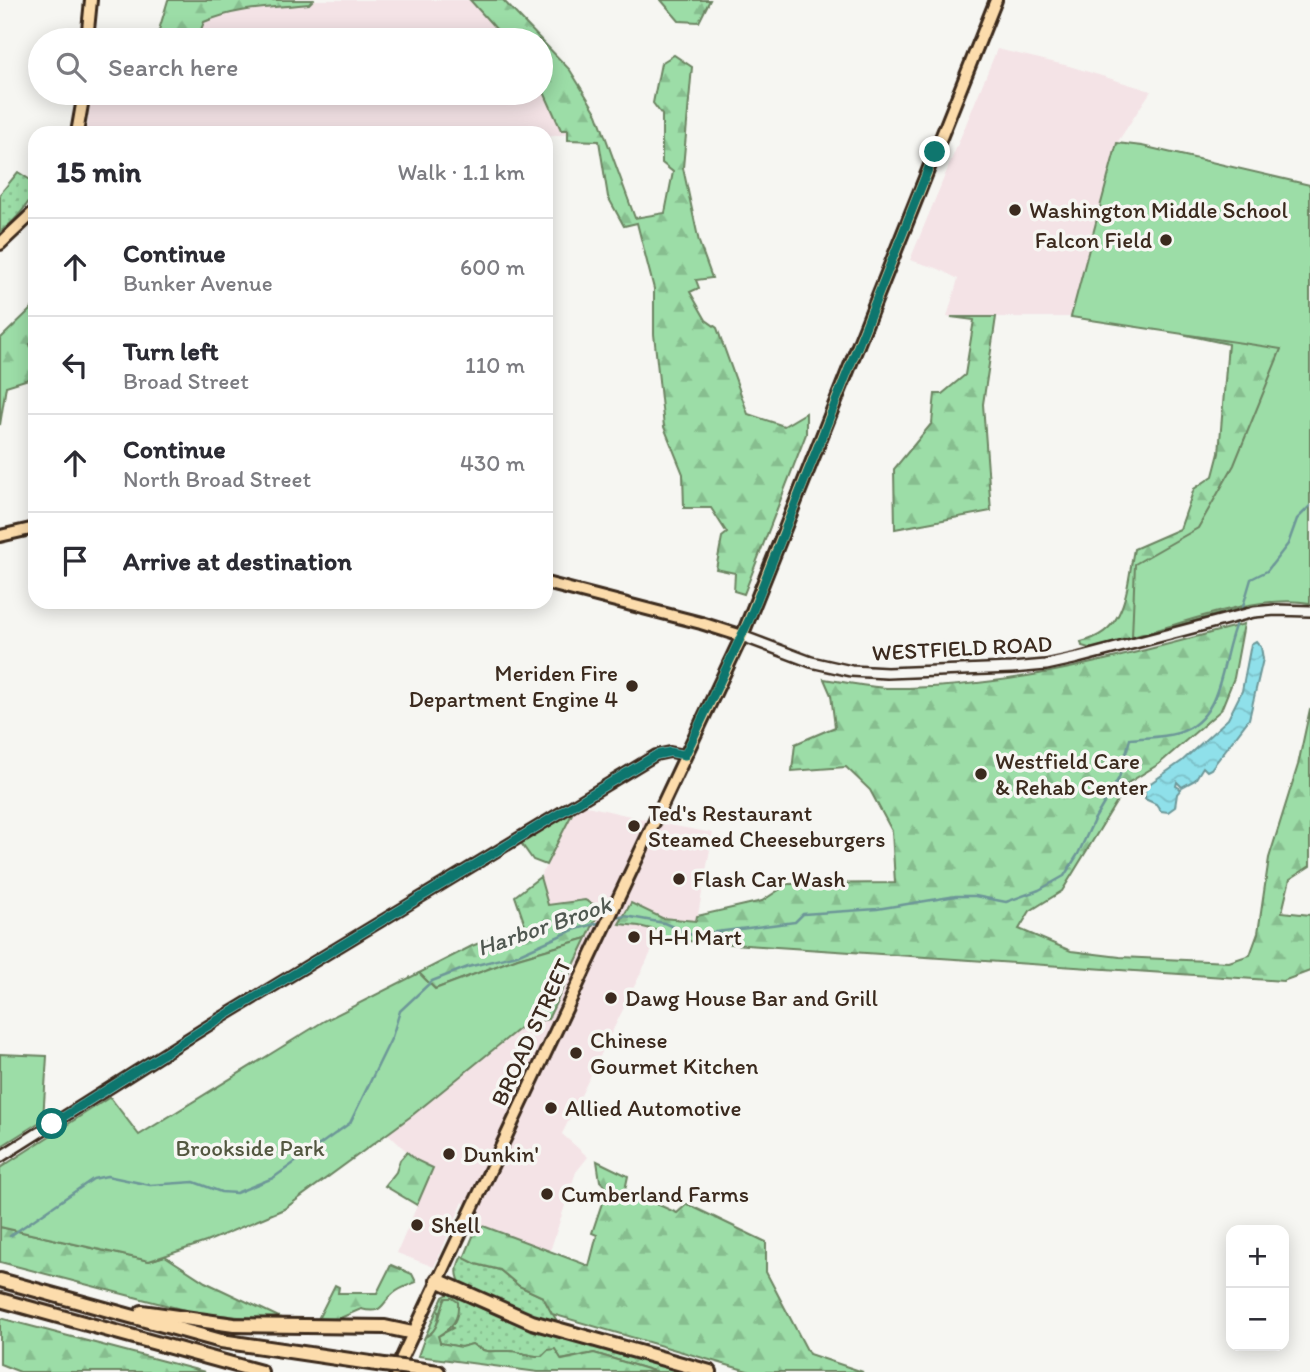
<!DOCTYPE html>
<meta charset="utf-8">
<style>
:root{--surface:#fff;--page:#f7f7f7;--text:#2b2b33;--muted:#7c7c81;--line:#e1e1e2}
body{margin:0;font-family:Itim,sans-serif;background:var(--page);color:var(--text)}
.controls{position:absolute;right:21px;bottom:21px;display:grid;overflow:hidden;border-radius:14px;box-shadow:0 4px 18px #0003}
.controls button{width:63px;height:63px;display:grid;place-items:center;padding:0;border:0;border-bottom:2px solid var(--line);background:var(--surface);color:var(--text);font:35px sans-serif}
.stop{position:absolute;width:21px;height:21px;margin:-16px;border:5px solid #0f766e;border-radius:50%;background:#fff}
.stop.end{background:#0f766e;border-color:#fff;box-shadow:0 2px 7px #0008}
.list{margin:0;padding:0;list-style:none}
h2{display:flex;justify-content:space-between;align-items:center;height:91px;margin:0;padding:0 28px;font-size:30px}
h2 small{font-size:23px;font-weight:400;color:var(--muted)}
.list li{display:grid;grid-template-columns:46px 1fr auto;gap:21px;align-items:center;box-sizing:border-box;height:98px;padding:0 28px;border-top:2px solid var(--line)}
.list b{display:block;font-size:26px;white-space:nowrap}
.list p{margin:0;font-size:23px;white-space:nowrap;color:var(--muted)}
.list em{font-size:23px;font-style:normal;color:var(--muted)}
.icon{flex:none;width:38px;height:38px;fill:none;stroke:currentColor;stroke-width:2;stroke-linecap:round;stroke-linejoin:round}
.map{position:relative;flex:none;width:1310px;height:1372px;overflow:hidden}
.search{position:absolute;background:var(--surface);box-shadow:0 4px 18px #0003;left:28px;top:28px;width:525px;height:77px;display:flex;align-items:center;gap:18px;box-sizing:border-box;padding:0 24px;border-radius:38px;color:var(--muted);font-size:26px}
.panel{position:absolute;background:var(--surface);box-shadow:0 4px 18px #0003;left:28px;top:126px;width:525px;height:483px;border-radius:21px}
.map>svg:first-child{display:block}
.built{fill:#f4e3e6}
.grass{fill:url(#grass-dots);stroke:#6c8462;stroke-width:2}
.forest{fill:url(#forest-firs);stroke:#6c8462;stroke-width:2}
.park{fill:#9cdda7;stroke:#6c8462;stroke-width:2}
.water{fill:url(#water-waves);stroke:#6d9798;stroke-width:2}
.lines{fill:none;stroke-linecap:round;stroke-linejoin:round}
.stream{stroke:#6d9798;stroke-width:2.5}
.minor-casing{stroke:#3b2a1e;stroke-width:14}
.major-casing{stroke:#3b2a1e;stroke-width:16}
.highway-casing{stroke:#3b2a1e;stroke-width:18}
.minor{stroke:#f6f6f2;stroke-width:9}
.major{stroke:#fcdcac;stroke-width:10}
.highway{stroke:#fcdcac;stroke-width:12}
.highway-bridge-casing{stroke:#3b2a1e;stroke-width:18;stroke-linecap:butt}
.highway-bridge{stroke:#fcdcac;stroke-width:12}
.route{stroke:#0f766e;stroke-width:9}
.poi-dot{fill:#3b2a1e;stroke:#f6f6f2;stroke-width:2.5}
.labels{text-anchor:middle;stroke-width:7;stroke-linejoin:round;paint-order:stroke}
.poi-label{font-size:23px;fill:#3b2a1e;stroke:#f6f6f2;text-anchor:start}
.street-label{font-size:23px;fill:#3b2a1e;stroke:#f6f6f2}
.park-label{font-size:23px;fill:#535740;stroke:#f6f6f2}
.water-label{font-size:24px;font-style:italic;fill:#505851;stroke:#f6f6f2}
</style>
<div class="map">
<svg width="1310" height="1372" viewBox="0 0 1310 1372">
<defs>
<pattern id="grass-dots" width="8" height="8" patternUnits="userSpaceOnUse" patternTransform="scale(1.75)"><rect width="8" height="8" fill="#9cdda7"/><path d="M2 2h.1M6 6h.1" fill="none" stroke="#87be8f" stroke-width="1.8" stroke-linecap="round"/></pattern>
<pattern id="forest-firs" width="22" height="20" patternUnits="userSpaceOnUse" patternTransform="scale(1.75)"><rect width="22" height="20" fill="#9cdda7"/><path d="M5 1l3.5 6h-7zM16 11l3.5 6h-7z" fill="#87be8f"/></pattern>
<pattern id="water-waves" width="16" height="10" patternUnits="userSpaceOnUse" patternTransform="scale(1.75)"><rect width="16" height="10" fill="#8fe0ea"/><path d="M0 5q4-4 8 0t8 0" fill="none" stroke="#7cc0c8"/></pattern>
</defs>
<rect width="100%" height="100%" fill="#f6f6f2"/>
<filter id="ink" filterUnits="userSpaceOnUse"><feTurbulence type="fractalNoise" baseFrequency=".0143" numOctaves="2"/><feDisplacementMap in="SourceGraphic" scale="14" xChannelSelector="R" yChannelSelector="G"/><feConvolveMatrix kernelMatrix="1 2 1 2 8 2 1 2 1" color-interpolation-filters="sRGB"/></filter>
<g filter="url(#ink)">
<g class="built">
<polygon points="261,0 470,0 506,40 197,40 204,22"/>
<polygon points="997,49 1069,66 1151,91 1117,143 1071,317 947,317 958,279 939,269 910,260"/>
<polygon points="541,81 568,130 568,134 546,137 546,133 86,133 92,93 136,93 148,102 171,100 174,93 541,93"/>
<polygon points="583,805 664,824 713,833 693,942 657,940 562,1134 588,1157 576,1172 550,1251 478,1224 479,1215 463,1202 434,1267 397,1253 433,1168 416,1160 387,1133 410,1117 526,1023 548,1019 601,908 585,900 547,905 540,877 573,812"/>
</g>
<g class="grass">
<path d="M18,172L35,183C35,200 14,222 0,232V194Z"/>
<path d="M462,1256L476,1264L500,1270L519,1286L543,1297L560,1326L513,1309L463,1286C455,1276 456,1267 462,1256Z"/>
<path d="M450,1293L547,1333L693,1372H657L594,1353L561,1360L548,1351L542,1356C528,1357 521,1351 509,1351C492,1350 487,1355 472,1344L461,1347L440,1343L438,1336L453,1328L439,1312C438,1324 436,1332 425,1337L443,1297Z"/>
</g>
<g class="forest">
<path d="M168,0H313L309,4C273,8 237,7 204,22L197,40H156Z"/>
<polygon points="470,0 503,0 570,70 597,114 635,218 665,213 673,172 662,163 662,115 653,103 661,63 674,55 692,67 683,168 699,242 712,278 696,280 699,288 690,292 706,320 717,328 748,414 784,426 806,413 806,434 744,594 734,591 735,573 716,569 722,537 727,533 711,508 684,508 683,474 664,427 654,334 654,289 637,223 624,226 608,197 599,141 568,140 568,130 561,130 544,92 544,84 541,81 541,40 506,40"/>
<polygon points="661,0 710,0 699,22 679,21"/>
<polygon points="35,305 35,342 30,344 35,362 35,377 6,386 0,425 0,339"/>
<path d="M1281,312L1310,603L1289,600L1266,601L1092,649L1082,646L1081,642C1128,631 1126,589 1134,549L1180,529L1194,489L1213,476L1219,453L1228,344L1182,334Z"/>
<polygon points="951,317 996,317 983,404 991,511 895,529 894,469 932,423 935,394 942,394 965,375 974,320"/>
<path d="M1244,624L1234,678L1221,710L1159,764L1128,783L1062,891L1030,911L1019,929L1071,951L1120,957L1229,962L1250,955L1258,933L1269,858L1298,765L1310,709V866L1290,879L1282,912L1310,915V971L1283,981L658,939L659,931L639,926L619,924L631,903L662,918L696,921L697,916L762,901L788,884L895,883L892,831L870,790L846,767L792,771L795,744L835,727L831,695L824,679C844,682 866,687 887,688C1012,689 1125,656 1244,624Z"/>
<polygon points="573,812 546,865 533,860 521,843"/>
<polygon points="540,877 548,905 585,900 601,908 587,938 518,958 435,989 419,973 472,946 525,925 515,896"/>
<polygon points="407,1152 416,1160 433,1168 417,1205 385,1186 396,1172 400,1160"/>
<polygon points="597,1161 628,1176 625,1190 677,1213 687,1204 766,1242 766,1272 809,1354 863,1372 751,1372 552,1314 543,1297 519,1286 500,1270 476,1264 464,1258 478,1224 589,1266 597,1235 592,1233 607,1188 600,1181"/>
<polygon points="0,1227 149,1261 165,1256 205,1282 281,1318 267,1320 192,1312 0,1262"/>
<path d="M391,1265L412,1274L416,1282C409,1285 400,1288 394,1293C381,1303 384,1315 361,1309L338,1319H318L335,1285L339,1287L338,1293H377Z"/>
<path d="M446,1298H452L458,1302C459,1320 453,1327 438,1336L440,1343L461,1347L472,1344C487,1355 492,1350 509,1351C521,1351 528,1357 542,1356L548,1350L555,1349L562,1360L594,1353L657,1372H538L418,1356L425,1337C441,1330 438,1312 446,1298Z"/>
<polygon points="0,1318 205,1372 20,1372 0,1364"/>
</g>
<g class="park">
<path d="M1117,143L1142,146L1310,185V603C1254,594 1186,623 1132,637L1135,564L1198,528L1234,465L1281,349L1071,317Z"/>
<polygon points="587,938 548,1019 526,1023 410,1117 284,1209 206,1242 149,1261 0,1227 0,1168 110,1097 139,1135 324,1021 419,973 435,989 518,958"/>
<polygon points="0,1054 47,1056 43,1120 0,1147"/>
</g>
<polygon class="water" points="1256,641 1261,647 1263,659 1249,719 1211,769 1207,771 1203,767 1195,780 1182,787 1177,782 1176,786 1181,789 1177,794 1175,807 1168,812 1161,811 1156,804 1145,799 1145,787 1182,761 1228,719 1242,691 1251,644"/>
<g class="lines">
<g class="stream">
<polyline points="1241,613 1251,579 1267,571 1288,544 1297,519 1310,506"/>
<path d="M612,919L625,916L664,923L692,935L795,922L803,914L877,909L956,896H975L1006,902L1039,890L1064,876L1078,854L1094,820L1119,778L1130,739C1146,737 1162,738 1178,733C1226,718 1220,656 1238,619"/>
<polyline points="10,1236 93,1179 107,1176 150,1185 194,1182 221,1192 236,1193 273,1178 350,1123 392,1037 400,1011 432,981 468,967 517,955 573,930 602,922"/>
</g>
<defs>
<g id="minor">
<polyline points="742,636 811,662 851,671 887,673 1012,668 1046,665 1078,658 1254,612 1275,610 1310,611"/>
<polyline points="0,1157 211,1024 656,755 670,752 685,755"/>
</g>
<g id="major">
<polyline points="87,40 91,0"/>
<polyline points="77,133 84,93"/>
<polyline points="0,244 35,211"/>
<polyline points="0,536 35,528"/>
<polyline points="546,583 701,623 742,636"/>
<polyline points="395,1372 742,636 996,0"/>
</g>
<g id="highway">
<polyline points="0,1280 221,1341 384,1365"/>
<polyline points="437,1280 532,1322 710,1372"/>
<polyline points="0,1300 261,1372"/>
<polyline points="142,1312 234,1325 385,1327 413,1333"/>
<polyline points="410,1368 438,1372"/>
</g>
</defs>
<use href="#minor" class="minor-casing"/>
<use href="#major" class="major-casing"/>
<use href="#highway" class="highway-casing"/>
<use href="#minor" class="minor"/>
<use href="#major" class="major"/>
<use href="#highway" class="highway"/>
<defs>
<polyline id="highway-bridge" points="384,1365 410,1368"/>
</defs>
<use href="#highway-bridge" class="highway-bridge-casing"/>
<use href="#highway-bridge" class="highway-bridge"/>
</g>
</g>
<g class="lines" filter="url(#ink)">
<polyline class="route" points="52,1124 211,1024 656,755 670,752 685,755 749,620 935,152"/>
</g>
<g class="poi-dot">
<circle cx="1015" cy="210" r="7"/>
<circle cx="1166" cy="240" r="7"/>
<circle cx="632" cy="686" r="7"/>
<circle cx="981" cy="774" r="7"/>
<circle cx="634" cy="826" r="7"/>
<circle cx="679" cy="879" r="7"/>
<circle cx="634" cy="937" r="7"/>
<circle cx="611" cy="998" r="7"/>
<circle cx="576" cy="1053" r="7"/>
<circle cx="551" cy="1108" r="7"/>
<circle cx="449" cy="1154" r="7"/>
<circle cx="547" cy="1194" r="7"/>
<circle cx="417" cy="1225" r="7"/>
</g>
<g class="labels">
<g class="poi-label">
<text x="1029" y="218">Washington Middle School</text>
<text x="1152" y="248" text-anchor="end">Falcon Field</text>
<text x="618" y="681" text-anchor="end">Meriden Fire<tspan x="618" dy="26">Department Engine 4</tspan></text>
<text x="995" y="769">Westfield Care<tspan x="995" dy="26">&amp; Rehab Center</tspan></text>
<text x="648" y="821">Ted's Restaurant<tspan x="648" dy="26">Steamed Cheeseburgers</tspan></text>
<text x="693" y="887">Flash Car Wash</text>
<text x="648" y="945">H-H Mart</text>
<text x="625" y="1006">Dawg House Bar and Grill</text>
<text x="590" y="1048">Chinese<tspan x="590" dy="26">Gourmet Kitchen</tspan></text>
<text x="565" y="1116">Allied Automotive</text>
<text x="463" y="1162">Dunkin'</text>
<text x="561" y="1202">Cumberland Farms</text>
<text x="431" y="1233">Shell</text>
</g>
<g class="street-label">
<text transform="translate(962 648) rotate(-3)" y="8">WESTFIELD ROAD</text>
<text transform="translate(531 1032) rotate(-65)" y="8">BROAD STREET</text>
</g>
<g class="park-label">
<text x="250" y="1156">Brookside Park</text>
</g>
<g class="water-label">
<text transform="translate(544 926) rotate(-19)" y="8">Harbor Brook</text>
</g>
</g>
</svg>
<div class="controls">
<button>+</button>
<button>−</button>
</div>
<div class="stop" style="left:52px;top:1124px"></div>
<div class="stop end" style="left:935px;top:152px"></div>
<div class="search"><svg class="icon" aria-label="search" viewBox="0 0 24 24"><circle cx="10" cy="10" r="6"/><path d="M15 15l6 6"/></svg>Search here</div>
<section class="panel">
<h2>15 min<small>Walk · 1.1 km</small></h2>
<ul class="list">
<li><svg class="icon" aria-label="ahead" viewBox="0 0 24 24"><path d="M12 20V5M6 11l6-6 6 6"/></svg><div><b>Continue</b><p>Bunker Avenue</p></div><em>600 m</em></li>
<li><svg class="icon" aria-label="left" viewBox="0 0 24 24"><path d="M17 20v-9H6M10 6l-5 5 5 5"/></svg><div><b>Turn left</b><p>Broad Street</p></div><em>110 m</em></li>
<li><svg class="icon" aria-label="ahead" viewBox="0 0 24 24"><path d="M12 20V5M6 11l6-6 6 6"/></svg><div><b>Continue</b><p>North Broad Street</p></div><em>430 m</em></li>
<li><svg class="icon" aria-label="arrive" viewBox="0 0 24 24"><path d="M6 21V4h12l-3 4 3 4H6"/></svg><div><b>Arrive at destination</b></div></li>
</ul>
</section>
</div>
